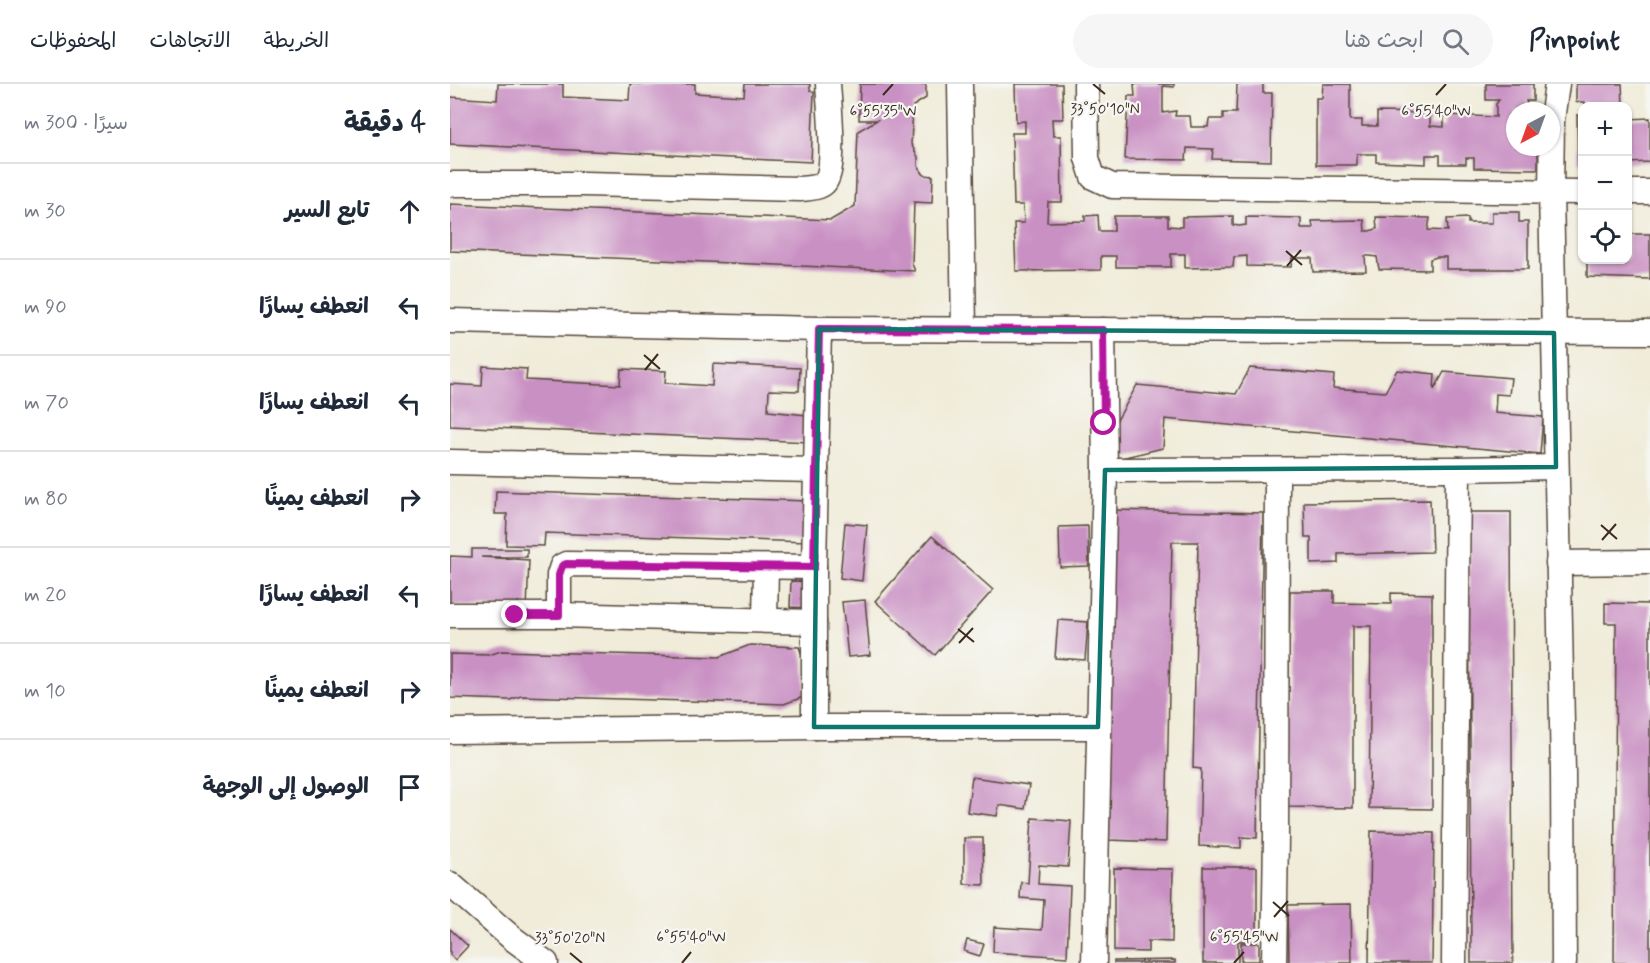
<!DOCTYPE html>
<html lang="ar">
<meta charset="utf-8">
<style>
:root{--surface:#fff;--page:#f6f6f7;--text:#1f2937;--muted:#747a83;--line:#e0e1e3}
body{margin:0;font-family:Mynerve,"Playpen Sans Arabic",sans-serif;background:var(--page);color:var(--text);direction:rtl}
.controls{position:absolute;right:18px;top:18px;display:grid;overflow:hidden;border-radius:12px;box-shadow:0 2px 4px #0004}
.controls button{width:54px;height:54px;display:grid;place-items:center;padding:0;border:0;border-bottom:2px solid var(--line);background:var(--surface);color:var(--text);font:30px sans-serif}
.compass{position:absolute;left:1056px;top:18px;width:54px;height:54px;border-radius:50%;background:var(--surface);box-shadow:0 2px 4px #0004;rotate:221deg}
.stop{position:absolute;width:18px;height:18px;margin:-14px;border:4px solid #b5179e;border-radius:50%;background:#fff}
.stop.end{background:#b5179e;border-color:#fff;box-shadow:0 2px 6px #0008}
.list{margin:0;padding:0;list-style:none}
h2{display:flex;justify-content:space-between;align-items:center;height:78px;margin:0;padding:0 24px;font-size:26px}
h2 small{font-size:20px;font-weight:400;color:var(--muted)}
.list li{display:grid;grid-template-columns:39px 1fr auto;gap:18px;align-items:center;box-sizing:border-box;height:96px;padding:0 24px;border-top:2px solid var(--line)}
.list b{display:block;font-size:22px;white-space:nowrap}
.list em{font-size:20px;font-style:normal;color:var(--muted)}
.icon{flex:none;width:33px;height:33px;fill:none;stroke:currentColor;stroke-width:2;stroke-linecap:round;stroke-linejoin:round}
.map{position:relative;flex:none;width:1200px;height:879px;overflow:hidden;direction:ltr}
header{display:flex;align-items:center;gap:36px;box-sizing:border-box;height:84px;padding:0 30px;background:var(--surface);border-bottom:2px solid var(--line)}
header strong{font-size:28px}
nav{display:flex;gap:33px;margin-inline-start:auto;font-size:21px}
.search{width:420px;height:54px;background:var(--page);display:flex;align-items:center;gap:15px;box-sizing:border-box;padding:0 21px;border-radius:33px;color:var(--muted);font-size:22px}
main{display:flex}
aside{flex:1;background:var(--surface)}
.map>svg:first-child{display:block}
.building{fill:#c990c3}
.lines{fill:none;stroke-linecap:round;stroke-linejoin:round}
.street-casing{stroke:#56473a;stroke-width:27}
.street{stroke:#fff;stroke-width:24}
.route{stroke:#b5179e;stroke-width:8}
.marked{fill:none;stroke:#0f766e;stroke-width:4.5;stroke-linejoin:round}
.ticks{fill:none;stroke:#3b2a1e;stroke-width:2}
.ticks-label{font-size:15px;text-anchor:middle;fill:#3b2a1e;stroke:#f6f6f2;stroke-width:4.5;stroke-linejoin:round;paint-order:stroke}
</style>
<header>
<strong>Pinpoint</strong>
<div class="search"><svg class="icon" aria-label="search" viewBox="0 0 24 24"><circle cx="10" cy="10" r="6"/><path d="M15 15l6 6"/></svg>ابحث هنا</div>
<nav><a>الخريطة</a><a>الاتجاهات</a><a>المحفوظات</a></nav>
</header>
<main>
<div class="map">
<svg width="1200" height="879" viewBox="0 0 1200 879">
<rect width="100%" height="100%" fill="#f6f6f2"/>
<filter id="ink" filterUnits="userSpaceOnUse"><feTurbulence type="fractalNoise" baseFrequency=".0167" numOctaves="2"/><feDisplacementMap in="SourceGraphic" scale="12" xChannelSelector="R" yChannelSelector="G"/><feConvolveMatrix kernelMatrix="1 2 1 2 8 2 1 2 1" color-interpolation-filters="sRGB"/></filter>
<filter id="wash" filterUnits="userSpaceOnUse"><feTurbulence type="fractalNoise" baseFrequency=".008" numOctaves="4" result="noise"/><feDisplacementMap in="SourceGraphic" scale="24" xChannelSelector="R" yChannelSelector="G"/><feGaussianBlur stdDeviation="1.35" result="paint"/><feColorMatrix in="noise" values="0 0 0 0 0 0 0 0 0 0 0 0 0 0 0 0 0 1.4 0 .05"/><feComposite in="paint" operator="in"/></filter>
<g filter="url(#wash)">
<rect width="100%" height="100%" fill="#f0ecd9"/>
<g id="blocks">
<g class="building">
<polygon points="48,0 113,0 113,13 179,16 180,0 245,0 245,9 294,12 295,0 360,0 360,7 364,8 361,78 0,60 0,13 47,16"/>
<polygon points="410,0 475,0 476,2 476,14 463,22 461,60 468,73 468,82 474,91 483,92 482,119 464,118 462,180 465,187 0,167 0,120 381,136 405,122 408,47 427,36 409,36"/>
<polygon points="565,0 612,0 613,35 602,35 603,52 611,52 612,118 598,118 597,138 635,137 635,132 648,131 649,147 664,147 664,132 718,132 718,142 732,143 732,133 783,132 783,141 789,142 796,141 796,133 851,134 851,144 863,144 862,137 914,136 915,147 919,147 927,145 926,133 980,134 978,146 998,147 997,135 1018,134 1018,139 1042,139 1042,128 1069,128 1069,138 1078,138 1078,185 996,185 996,173 987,173 980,175 980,186 929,185 927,173 920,172 915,172 916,187 863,188 862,174 842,174 841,183 797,182 797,172 784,173 783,183 735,184 735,170 721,170 721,183 666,183 666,172 651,172 651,186 566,187 564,139 574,139 573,121 564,121 562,49 575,49 575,37 566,38"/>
<polygon points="684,0 724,0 724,3 713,2 713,29 726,27 725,32 740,32 741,43 758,43 759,35 773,35 773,29 786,29 787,0 813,0 813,9 822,9 821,77 762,75 763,65 737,64 736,76 675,75 678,12 685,12"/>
<polygon points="873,0 900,0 900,36 912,36 912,42 927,42 927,28 980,29 980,42 994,43 994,31 1046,33 1046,20 1049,16 1036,16 1036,0 1083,0 1083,17 1076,17 1079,27 1065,27 1065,63 1088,63 1088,85 1024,84 1024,74 1016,74 1016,80 990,80 990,71 976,71 976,80 926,78 926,70 907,70 907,81 866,81 866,14 872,14"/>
<polygon points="1126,0 1172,0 1173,20 1165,21 1165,22 1135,22 1135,18 1126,18"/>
<polygon points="1127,31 1132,31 1132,79 1128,79"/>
<polygon points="1200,34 1200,78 1178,79 1178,35"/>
<polygon points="1178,150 1200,150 1200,195 1137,193 1137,176 1178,176"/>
<polygon points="263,280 350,284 349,307 319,306 318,327 357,331 359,358 0,342 0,300 32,302 33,282 77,285 76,296 170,301 171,285 216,287 215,299 262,302"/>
<polygon points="800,284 884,291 883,304 935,308 947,286 985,290 984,306 994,288 1061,294 1059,311 1046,310 1045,329 1093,333 1090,370 715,335 713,364 667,375 661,347 687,301 786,310"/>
<polygon points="46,407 358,417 357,458 95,449 94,462 56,461 57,430 45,430"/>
<polygon points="980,416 982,468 888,470 888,479 861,480 861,453 855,453 854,418"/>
<polygon points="659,426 813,429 807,754 791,753 791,764 749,762 751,685 743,684 748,458 722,458 716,758 657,756"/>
<polygon points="1019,428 1061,428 1063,879 1021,879"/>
<polygon points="395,439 417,441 412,497 390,494"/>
<polygon points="638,442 639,482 610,483 609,443"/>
<polygon points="482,452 543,506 485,571 425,517"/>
<polygon points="22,465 77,465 77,473 31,473 79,476 77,525 0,521 0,472 22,473"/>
<polygon points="341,497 363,498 362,524 340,523"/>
<polygon points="840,507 884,507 884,519 941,520 941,509 982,510 982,725 919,724 921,542 903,542 903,724 837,723"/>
<polygon points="415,516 420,571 398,573 392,518"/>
<polygon points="1155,519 1200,520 1200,879 1164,879 1166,539 1155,539"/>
<polygon points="608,536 638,538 635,576 605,574"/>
<polygon points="300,561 349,563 354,577 356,612 334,620 71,612 60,616 0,614 0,570 39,571 51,567 269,573"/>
<polygon points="522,693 579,701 575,725 549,721 547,732 517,728"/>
<polygon points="582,734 621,737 618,783 589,781 588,800 620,802 617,873 543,868 544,843 592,846 594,816 570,814 571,798 578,799"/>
<polygon points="921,747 984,749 982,879 919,879"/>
<polygon points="514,754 533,754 534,801 514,800"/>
<polygon points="753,783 807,783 807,857 788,857 788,879 753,879"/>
<polygon points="664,784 723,785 722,858 698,857 698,868 664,867"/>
<polygon points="901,820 902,879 839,879 838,821"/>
<polygon points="0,845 18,862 5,876 0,871"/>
<polygon points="517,856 534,860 530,872 514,867"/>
<rect x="791" y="859" width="18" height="18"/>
<polygon points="725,876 725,879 664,879 664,877"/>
</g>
</g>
</g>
<g filter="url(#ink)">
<use href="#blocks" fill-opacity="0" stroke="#56473a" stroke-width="1.5"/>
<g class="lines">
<defs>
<g id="street">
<polyline points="510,0 514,245"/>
<polyline points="636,0 637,74 643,93 662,102 1132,108"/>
<polyline points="1107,0 1102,36 1101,108 1113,688 1114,879"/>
<path d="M0,100H134L351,105C358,104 369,104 374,99C387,87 379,19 378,0"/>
<polyline points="1178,108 1200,108"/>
<polyline points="0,237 369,245 1200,248"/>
<polyline points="0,378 366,386"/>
<polyline points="655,386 1008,385 1106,383"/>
<polyline points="1108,479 1200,478"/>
<polyline points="0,531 109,531 364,538"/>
<polyline points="109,531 109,491 112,482 116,480 364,483"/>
<polyline points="315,536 316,483"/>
<polyline points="364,643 364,483 369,245"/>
<polyline points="0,647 364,643 648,643"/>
<polyline points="0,800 62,854 96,879"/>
<polyline points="644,879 655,386 653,246"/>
<polyline points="824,879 826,753 827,386"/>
<polyline points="1004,879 1008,385"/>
</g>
</defs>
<use href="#street" class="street-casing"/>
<use href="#street" class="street"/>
</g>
</g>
<g class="lines" filter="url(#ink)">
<polyline class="route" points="65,531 109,531 109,491 112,482 116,480 364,483 369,245 653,246 654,339"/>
</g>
<path class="marked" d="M369,245L1104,249L1106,383L655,386L648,643H364Z"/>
<path class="ticks" d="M643,0L655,10M433,11L443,0M986,11L996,0M836,167L852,181M837,182L851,166M194,271L210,285M195,286L208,270M1151,441L1167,455M1152,456L1166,440M508,545L524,558M509,559L523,544M823,818L839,832M824,833L838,817M120,869L132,879M232,879L241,868M784,879L794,868"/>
<g class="ticks-label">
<text x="655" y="30">33°50'10"N</text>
<text x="433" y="32">6°55'35"W</text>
<text x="986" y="32">6°55'40"W</text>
<text x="241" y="858">6°55'40"W</text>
<text x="794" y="858">6°55'45"W</text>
<text x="120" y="859">33°50'20"N</text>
</g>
</svg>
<div class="controls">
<button>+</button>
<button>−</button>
<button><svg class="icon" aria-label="locate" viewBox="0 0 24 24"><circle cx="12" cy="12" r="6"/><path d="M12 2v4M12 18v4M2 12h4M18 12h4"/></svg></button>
</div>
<svg class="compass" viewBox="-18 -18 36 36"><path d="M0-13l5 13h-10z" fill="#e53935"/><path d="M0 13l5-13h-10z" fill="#747a83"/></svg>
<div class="stop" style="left:654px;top:339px"></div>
<div class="stop end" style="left:65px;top:531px"></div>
</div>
<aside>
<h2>4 دقيقة<small>سيرًا · 300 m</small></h2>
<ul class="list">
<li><svg class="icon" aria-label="ahead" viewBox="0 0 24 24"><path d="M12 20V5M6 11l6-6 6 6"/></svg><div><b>تابع السير</b></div><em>30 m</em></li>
<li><svg class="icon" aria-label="left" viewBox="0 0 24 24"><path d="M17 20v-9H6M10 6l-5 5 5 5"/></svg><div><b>انعطف يسارًا</b></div><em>90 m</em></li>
<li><svg class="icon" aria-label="left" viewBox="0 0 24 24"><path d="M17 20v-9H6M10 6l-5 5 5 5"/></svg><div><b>انعطف يسارًا</b></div><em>70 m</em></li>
<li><svg class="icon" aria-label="right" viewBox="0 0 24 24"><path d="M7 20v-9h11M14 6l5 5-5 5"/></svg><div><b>انعطف يمينًا</b></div><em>80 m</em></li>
<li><svg class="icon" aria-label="left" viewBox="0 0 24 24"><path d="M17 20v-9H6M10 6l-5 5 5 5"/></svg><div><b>انعطف يسارًا</b></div><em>20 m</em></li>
<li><svg class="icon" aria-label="right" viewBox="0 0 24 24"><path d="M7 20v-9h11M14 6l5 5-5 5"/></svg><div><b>انعطف يمينًا</b></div><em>10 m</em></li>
<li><svg class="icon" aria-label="arrive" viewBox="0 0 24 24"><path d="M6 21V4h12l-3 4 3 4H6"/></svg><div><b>الوصول إلى الوجهة</b></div></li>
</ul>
</aside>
</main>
